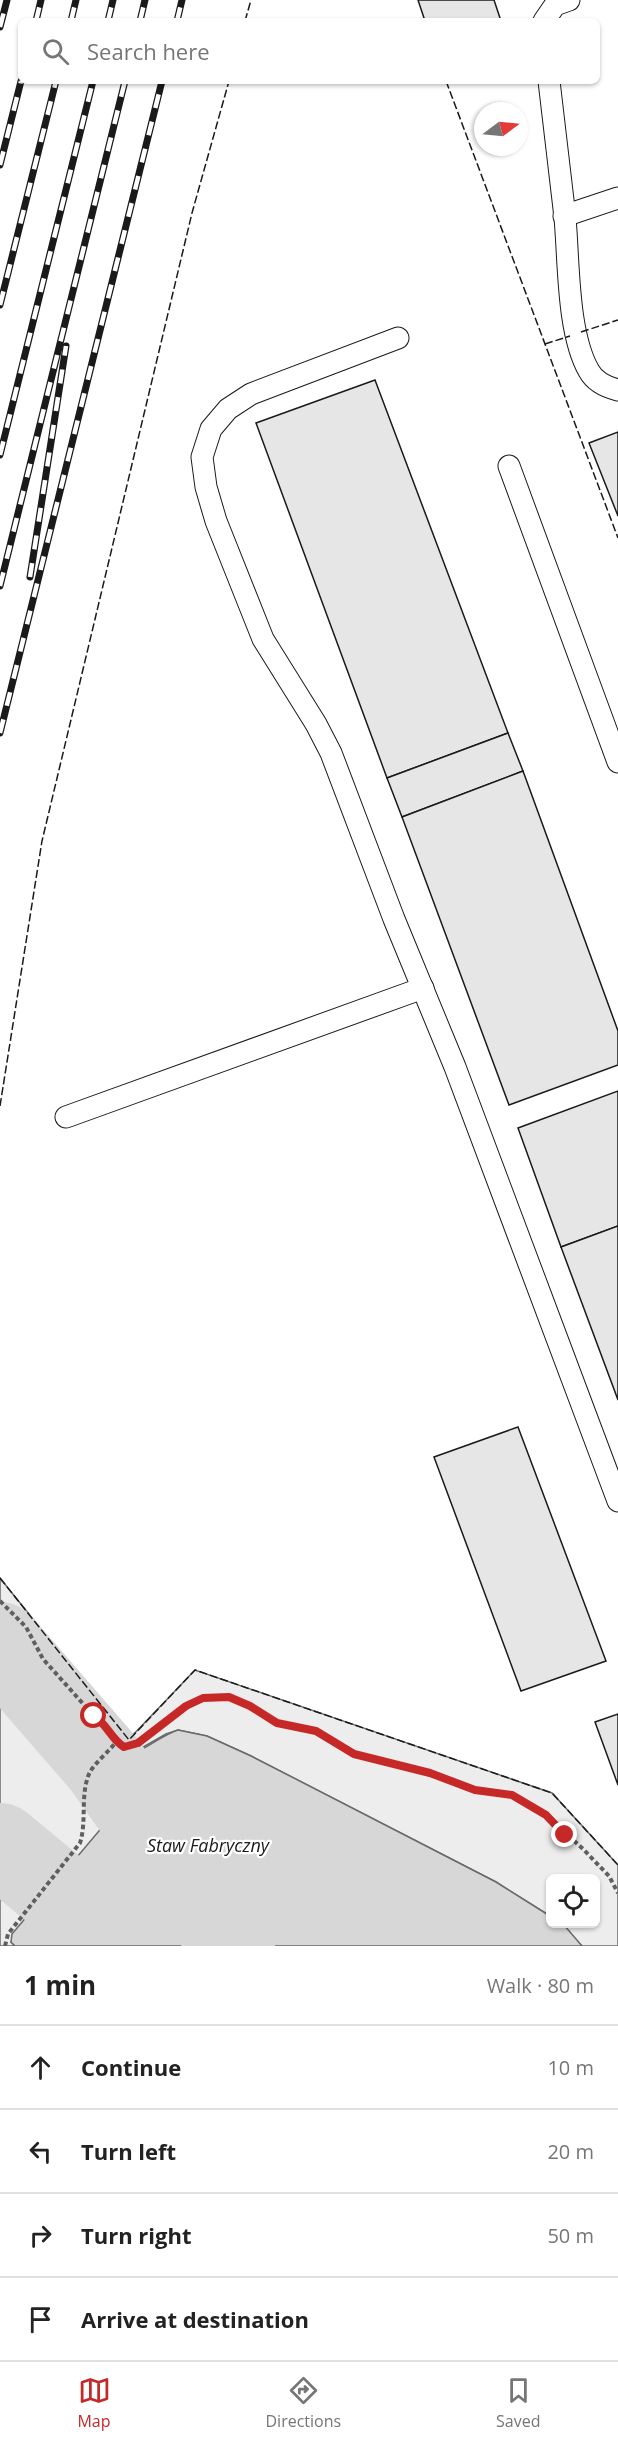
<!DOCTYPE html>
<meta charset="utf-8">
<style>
:root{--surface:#fff;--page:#f6f6f6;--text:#222;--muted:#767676;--line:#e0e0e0;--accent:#c62828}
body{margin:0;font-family:"Open Sans",sans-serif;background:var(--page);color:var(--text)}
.controls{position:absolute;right:18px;bottom:18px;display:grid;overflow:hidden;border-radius:9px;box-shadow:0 2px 4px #0004}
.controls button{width:54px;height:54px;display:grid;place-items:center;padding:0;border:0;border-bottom:2px solid var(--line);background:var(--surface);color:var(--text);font:30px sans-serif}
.compass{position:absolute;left:474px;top:102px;width:54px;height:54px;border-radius:50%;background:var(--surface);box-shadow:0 2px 4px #0004;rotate:74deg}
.stop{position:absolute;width:18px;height:18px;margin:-14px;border:4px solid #c62828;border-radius:50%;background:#fff}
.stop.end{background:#c62828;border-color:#fff;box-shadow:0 2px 6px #0008}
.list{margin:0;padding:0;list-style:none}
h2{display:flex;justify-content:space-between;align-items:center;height:78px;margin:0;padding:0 24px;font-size:26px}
h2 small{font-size:20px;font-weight:400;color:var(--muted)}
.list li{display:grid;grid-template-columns:39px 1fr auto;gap:18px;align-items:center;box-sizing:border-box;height:84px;padding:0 24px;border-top:2px solid var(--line)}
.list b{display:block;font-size:22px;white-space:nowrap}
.list em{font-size:20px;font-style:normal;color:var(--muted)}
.icon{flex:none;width:33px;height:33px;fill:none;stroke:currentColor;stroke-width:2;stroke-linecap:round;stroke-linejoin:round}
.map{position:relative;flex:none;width:618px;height:1946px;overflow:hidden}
.search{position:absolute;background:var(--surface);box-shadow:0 2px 4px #0004;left:18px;right:18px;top:18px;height:66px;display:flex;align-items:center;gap:15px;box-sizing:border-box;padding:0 21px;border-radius:9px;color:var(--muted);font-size:22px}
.sheet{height:414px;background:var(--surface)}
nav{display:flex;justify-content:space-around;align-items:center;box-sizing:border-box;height:84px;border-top:2px solid var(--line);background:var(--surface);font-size:16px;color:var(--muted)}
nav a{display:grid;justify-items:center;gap:3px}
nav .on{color:var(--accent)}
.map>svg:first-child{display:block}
.built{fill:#ededed;stroke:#6a6a6a;stroke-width:1.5}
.water{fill:#d7d7d7;stroke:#6a6a6a;stroke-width:1.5}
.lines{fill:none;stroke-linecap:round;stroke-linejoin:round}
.river{stroke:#d7d7d7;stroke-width:84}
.building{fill:#e6e6e6;stroke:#1a1a1a;stroke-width:1.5}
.lane-casing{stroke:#1a1a1a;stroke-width:23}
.path{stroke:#5f5f5f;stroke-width:4;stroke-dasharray:4.5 3;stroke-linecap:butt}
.lane{stroke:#fff;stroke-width:21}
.rail-casing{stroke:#1a1a1a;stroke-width:7}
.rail{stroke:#fff;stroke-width:4.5;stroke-dasharray:14;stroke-linecap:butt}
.fence{stroke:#1a1a1a;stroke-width:1.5;stroke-dasharray:8 3;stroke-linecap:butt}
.route{stroke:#c62828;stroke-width:8}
.labels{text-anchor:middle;stroke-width:4.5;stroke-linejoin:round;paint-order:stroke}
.water-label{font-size:18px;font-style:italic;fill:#1a1a1a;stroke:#fff}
</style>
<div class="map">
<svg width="618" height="1946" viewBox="0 0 618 1946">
<rect width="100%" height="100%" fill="#fff"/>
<polygon class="built" points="0,1578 129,1739 195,1670 552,1793 618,1865 618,1946 582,1946 561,1924 596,1924 596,1878 550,1878 550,1916 496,1882 251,1756 207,1736 178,1730 166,1734 131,1754 123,1756 114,1750 93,1776 115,1812 11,1942 15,1946 0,1946"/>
<path class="water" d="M178,1730L207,1736L251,1756L496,1882L550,1916V1924L564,1925L582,1946H15L11,1942L12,1934L115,1812L93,1776L114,1750L123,1756C143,1753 159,1736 178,1730Z"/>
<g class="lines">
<g class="river">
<polyline points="0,1644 104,1764 233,1946"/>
<polyline points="0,1845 51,1887"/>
</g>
</g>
<g class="building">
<polygon points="418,0 494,0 501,21 425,21"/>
<polygon points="375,380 508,733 387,778 256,423"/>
<polygon points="618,432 618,516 589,443"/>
<polygon points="508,733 523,771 402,817 387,778"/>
<polygon points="523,771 618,1031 618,1065 509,1105 402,817"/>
<polygon points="618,1091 618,1226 561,1247 518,1128"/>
<polygon points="618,1226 618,1400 561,1247"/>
<polygon points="518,1427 606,1661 521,1691 434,1457"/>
<polygon points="618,1714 618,1785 595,1722"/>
</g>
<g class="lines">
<defs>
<g id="lane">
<polyline points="544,21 555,5 569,0"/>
<path d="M549,81C554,126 560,172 565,218C569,261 567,333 589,371C595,382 606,387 618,390"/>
<polyline points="564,216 618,198"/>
<polyline points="398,338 251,394 228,409 211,429 202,457 206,487 216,521 263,639 316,724 331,753 394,919 455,1067 618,1501"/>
<polyline points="509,466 618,762"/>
<polyline points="66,1117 423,988"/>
</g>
</defs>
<use href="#lane" class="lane-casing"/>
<g class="path">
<polyline points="0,1601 26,1627 43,1659 94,1716 102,1721 116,1742"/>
<path d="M5,1946L8,1934L80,1843C87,1821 80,1796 89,1774C94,1763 108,1753 116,1742L124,1747L132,1746L186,1706L203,1698L229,1697L250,1706L277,1723L316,1731L354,1754L430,1773L475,1790L512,1795L546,1815L583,1849L609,1876L618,1893"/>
</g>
<use href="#lane" class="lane"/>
<defs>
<g id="rail">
<polyline points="36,21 41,0"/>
<polyline points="71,21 76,0"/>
<polyline points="108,21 113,0"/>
<polyline points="140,21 145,0"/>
<polyline points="177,21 182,0"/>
<polyline points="0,27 7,0"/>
<polyline points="0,165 21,81"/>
<polyline points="0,305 56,81"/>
<polyline points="0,455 93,81"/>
<polyline points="30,577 66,346"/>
<polyline points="0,586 125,81"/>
<polyline points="0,733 162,81"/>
</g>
</defs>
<use href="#rail" class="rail-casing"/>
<use href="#rail" class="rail"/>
<g class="fence">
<polyline points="245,21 251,0"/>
<polyline points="446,81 618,538"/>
<polyline points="581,332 618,320"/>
<polyline points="545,344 570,336"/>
<polyline points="0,1106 42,841 192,213 229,81"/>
<polyline points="0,1578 129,1740 195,1670 552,1793 618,1865"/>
</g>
</g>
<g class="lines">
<path class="route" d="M94,1716C107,1724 111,1739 124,1747L138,1743L186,1706L203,1698L229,1697L250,1706L277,1723L316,1731L354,1754L430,1773L475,1790L512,1795L546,1815L565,1835"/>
</g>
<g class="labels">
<g class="water-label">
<text x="208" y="1852">Staw Fabryczny</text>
</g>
</g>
</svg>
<div class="controls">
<button><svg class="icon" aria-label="locate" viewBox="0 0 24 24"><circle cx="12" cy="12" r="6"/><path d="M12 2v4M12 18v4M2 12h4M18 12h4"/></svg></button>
</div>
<svg class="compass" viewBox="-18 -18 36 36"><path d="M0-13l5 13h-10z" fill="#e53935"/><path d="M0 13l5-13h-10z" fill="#767676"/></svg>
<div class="stop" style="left:94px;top:1716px"></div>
<div class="stop end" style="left:565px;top:1835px"></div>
<div class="search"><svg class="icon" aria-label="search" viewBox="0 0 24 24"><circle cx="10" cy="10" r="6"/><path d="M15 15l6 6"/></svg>Search here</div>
</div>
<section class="sheet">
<h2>1 min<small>Walk · 80 m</small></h2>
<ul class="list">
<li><svg class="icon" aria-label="ahead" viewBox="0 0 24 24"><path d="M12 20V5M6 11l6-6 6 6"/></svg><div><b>Continue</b></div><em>10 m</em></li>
<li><svg class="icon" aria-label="left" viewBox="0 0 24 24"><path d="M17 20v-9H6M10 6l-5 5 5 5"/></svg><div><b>Turn left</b></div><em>20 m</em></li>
<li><svg class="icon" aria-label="right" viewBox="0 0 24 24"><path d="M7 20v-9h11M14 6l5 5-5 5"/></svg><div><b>Turn right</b></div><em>50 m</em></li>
<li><svg class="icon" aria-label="arrive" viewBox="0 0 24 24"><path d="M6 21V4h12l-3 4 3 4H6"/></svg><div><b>Arrive at destination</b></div></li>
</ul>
</section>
<nav>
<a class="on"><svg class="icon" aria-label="map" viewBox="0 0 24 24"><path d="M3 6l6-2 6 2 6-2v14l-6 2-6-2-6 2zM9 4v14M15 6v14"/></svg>Map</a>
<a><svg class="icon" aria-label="directions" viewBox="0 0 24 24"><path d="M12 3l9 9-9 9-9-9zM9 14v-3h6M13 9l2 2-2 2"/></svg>Directions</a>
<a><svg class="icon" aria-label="saved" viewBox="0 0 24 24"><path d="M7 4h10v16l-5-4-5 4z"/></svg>Saved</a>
</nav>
